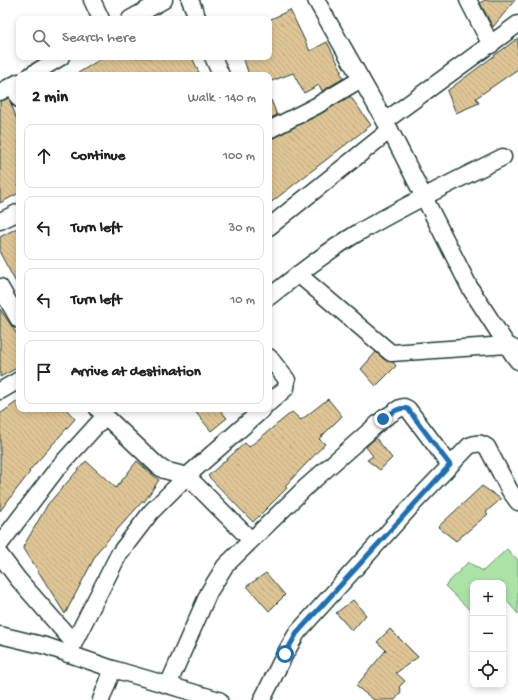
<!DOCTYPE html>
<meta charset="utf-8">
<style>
:root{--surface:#fff;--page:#f2f2f2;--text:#222;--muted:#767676;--line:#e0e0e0}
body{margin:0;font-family:"Gochi Hand",sans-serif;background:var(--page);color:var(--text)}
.controls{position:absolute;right:12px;bottom:12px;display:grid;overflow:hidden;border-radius:8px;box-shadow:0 2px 6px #0003}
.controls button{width:36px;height:36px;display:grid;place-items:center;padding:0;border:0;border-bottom:1px solid var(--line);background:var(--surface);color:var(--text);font:20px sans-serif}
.stop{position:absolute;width:12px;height:12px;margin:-9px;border:3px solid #1f6fb2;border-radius:50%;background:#fff}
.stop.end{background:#1f6fb2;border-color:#fff;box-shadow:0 1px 4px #0008}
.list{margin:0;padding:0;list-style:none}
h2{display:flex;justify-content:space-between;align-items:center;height:52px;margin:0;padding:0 16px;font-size:17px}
h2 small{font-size:13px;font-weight:400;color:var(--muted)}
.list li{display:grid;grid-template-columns:26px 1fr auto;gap:12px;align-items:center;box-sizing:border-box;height:64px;margin:0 8px 8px;padding:0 8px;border:1px solid var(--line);border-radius:8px}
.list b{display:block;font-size:15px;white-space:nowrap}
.list em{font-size:13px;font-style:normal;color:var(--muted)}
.icon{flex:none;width:22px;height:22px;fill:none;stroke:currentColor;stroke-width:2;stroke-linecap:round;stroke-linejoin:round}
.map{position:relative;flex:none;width:518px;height:700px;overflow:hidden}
.search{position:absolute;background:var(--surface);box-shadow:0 2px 6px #0003;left:16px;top:16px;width:256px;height:44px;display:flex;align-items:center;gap:10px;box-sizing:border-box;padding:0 14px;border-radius:8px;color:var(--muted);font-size:15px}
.panel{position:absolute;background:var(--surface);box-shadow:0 2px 6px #0003;left:16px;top:72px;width:256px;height:340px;border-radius:8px}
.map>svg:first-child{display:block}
.park{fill:#abe2a6;stroke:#65906d}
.building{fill:url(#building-back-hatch);stroke:#1f3d34}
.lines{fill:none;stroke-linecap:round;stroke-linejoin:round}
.minor-casing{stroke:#1f3d34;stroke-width:19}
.minor{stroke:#fff;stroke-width:16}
.route{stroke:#1f6fb2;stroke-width:5}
</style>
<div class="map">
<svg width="518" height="700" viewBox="0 0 518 700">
<defs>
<pattern id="building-back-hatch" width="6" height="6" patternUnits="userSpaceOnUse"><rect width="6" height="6" fill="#dfc595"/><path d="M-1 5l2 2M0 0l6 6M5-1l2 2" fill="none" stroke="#bfaa81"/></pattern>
</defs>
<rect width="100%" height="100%" fill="#fff"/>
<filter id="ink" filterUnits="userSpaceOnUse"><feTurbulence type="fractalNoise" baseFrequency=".025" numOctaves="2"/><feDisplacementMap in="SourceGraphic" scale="8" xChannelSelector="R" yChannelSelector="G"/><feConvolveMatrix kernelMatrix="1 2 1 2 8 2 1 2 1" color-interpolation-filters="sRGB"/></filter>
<g filter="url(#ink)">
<polygon class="park" points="507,549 518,560 518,614 506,600 503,603 503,583 473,583 473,613 445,586 468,562 483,571"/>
<g class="building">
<polygon points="485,0 515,0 493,27 480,3"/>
<polygon points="290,10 310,51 327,42 342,71 340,72 344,78 322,91 319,85 304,93 293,73 269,82 269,75 249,75 243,57 269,57 269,20"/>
<polygon points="518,38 518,69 476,98 479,103 456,113 447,91"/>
<polygon points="104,57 192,57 200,75 75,75"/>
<polygon points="350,96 371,125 269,204 269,139 273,138 320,114"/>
<polygon points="9,98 19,125 19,193 0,203 0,101"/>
<polygon points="269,100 271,100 277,115 269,119"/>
<polygon points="19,227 19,288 0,253 0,237"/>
<polygon points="0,309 19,337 19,367 0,377"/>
<polygon points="376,352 385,360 393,362 396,366 376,386 361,369"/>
<polygon points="328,399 342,416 319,439 325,444 285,486 287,488 253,522 208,476 245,443 249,447 292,412 301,420"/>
<polygon points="19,400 19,409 66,409 75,419 29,471 30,472 0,511 0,414"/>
<polygon points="193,409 219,409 227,418 211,431"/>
<polygon points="376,438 392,458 380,470 367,460 373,456 366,447"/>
<polygon points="86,461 116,488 137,461 159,480 144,502 143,501 98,551 65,614 23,547 48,504"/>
<polygon points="482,486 501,499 486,512 488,514 456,541 438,527"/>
<polygon points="266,573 285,595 269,611 247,586"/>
<polygon points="353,600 366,615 352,631 336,613"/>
<polygon points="390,629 418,657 396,673 405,681 399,687 401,692 395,700 374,700 356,686 386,650 377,642"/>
</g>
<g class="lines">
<defs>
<g id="minor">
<polyline points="92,0 101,19"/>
<polyline points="190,0 198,19"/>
<polyline points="316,0 390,130 470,288 514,356 518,361"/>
<polyline points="468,0 491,45"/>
<polyline points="130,19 164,0"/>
<polyline points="213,57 221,75"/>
<polyline points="31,75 61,57"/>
<polyline points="14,86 19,99"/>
<polyline points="0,92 19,82"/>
<polyline points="385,121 518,24"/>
<polyline points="269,130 316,106 361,79"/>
<polyline points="0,221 19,212"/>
<polyline points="269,227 390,130"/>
<polyline points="298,274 391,353 507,345 515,349"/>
<polyline points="0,287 19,320"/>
<path d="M269,297C297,275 326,252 356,234C403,206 453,182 503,157"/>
<polyline points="269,357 287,380 286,388 269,403"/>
<polyline points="0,391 19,380"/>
<polyline points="98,409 158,466 164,470 187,476 251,540"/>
<polyline points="0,544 56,470 105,416"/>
<polyline points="0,555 18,579 74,643"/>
<polyline points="0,635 46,646 113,669 219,700"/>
<polyline points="68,654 119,554 151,512 187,476 263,409"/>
<polyline points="168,685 209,592 225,566 306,487 383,419 400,408 404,407 408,409 450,465"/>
<polyline points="101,700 113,669"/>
<path d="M262,700L285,654L297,633L416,501L469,446C477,443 480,442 487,447L510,491L518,502"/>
</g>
</defs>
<use href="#minor" class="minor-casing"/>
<use href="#minor" class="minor"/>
</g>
</g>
<g class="lines" filter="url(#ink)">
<path class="route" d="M285,654L297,633L450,465L408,409C399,406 390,414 383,419"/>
</g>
</svg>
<div class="controls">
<button>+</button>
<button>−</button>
<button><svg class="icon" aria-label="locate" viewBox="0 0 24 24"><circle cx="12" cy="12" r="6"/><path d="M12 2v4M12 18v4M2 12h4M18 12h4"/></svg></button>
</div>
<div class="stop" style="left:285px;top:654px"></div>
<div class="stop end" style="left:383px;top:419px"></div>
<div class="search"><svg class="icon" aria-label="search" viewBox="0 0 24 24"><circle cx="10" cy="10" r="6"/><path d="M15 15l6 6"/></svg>Search here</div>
<section class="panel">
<h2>2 min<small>Walk · 140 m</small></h2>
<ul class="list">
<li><svg class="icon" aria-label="ahead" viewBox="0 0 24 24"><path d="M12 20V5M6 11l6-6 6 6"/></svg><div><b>Continue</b></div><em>100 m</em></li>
<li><svg class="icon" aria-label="left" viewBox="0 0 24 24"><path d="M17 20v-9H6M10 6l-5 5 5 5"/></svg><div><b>Turn left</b></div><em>30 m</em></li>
<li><svg class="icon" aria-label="left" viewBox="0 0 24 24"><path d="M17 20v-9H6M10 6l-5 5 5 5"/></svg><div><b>Turn left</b></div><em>10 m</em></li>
<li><svg class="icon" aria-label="arrive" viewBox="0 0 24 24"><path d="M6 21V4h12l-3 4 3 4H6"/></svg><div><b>Arrive at destination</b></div></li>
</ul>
</section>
</div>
